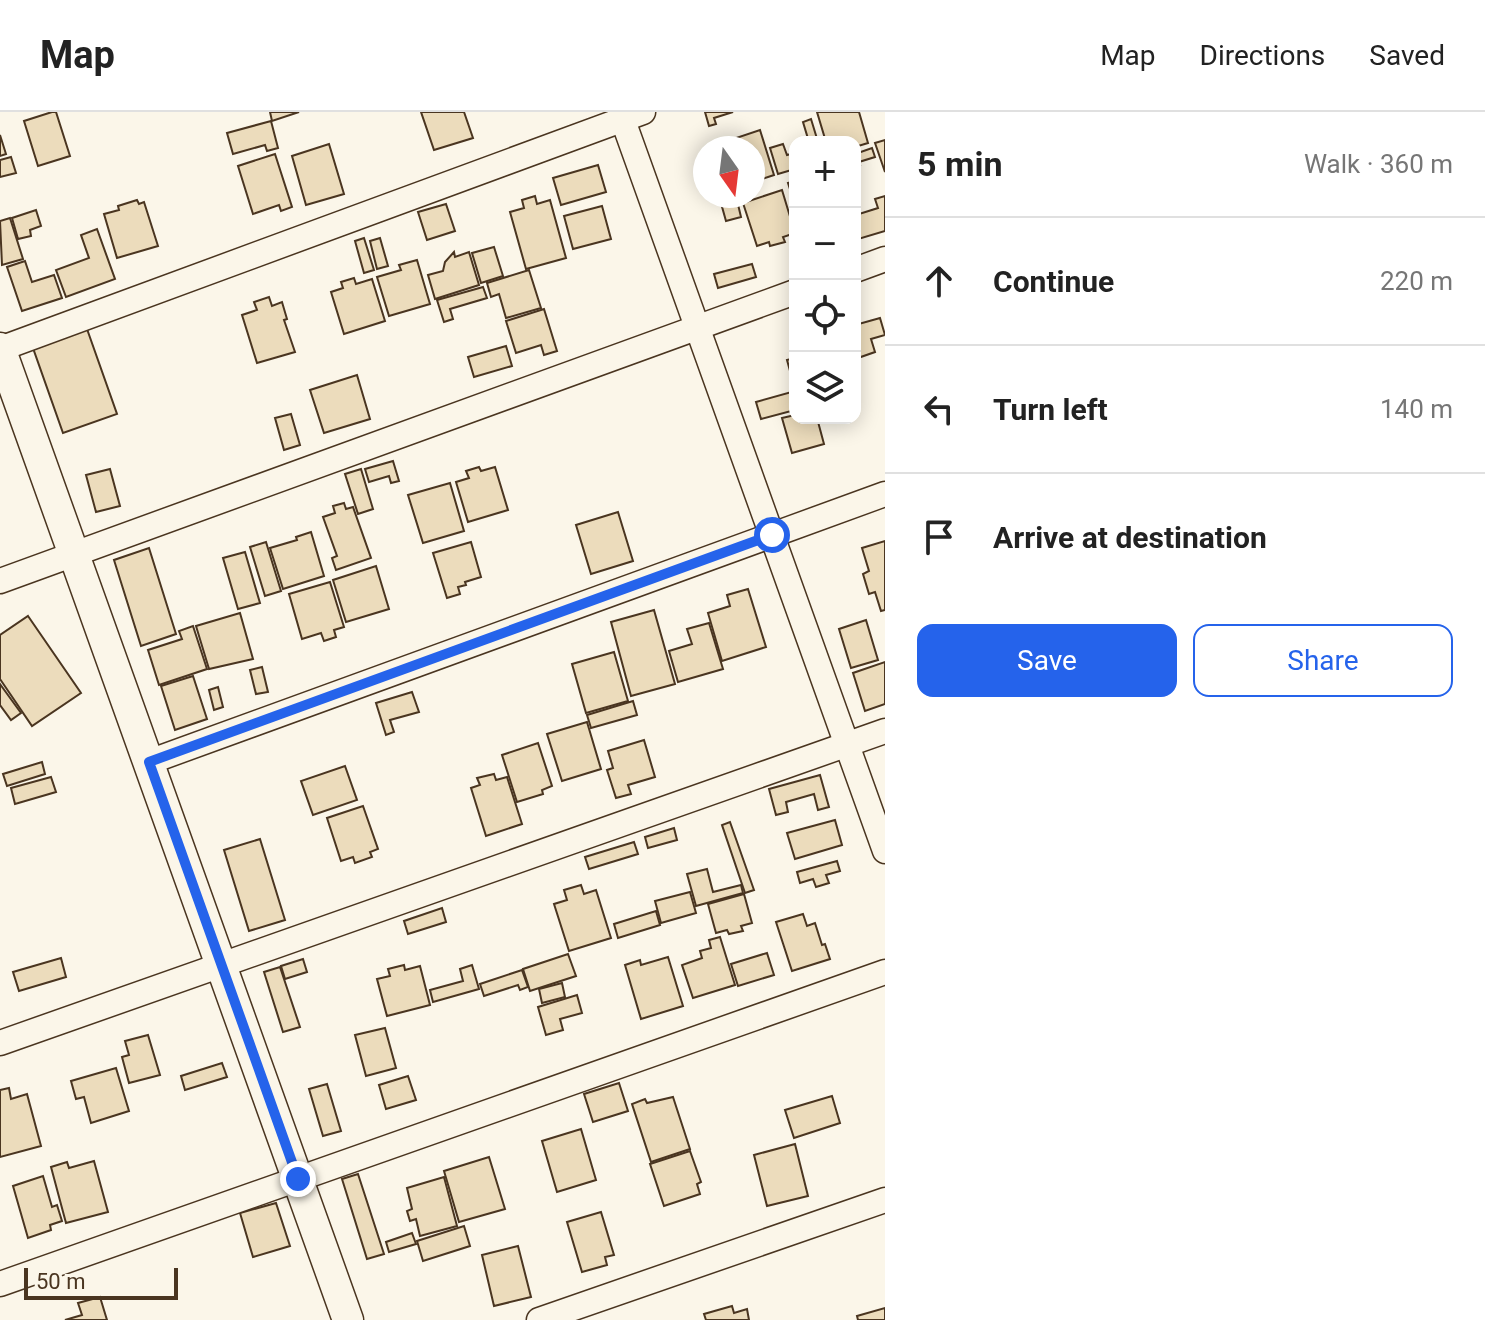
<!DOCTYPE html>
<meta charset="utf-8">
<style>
:root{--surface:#fff;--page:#f6f6f6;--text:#222;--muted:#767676;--line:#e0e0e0;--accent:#2563eb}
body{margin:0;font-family:Roboto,sans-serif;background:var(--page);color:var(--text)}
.controls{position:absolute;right:24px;top:24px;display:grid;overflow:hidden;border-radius:16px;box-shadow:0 4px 20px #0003}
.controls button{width:72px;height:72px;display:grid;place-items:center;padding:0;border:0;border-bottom:2px solid var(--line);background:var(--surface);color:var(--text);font:40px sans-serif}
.compass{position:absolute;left:693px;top:24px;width:72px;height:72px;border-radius:50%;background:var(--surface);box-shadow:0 4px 20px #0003;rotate:166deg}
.scale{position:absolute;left:24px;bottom:20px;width:154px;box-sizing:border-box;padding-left:8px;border:4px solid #4a3520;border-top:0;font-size:22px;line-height:28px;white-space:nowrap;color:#4a3520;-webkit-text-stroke:6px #fbf6e9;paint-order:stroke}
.stop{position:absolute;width:24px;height:24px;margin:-18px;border:6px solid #2563eb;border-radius:50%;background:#fff}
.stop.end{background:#2563eb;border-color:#fff;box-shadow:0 2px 8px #0008}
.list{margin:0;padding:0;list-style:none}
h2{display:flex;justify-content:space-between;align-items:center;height:104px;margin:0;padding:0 32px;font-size:34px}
h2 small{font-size:26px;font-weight:400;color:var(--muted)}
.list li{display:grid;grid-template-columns:52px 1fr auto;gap:24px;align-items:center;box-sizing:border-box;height:128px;padding:0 32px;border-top:2px solid var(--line)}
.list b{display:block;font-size:30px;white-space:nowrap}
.list em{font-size:26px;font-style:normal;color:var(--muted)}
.actions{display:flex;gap:16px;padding:24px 32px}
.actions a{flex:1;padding:18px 0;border:2px solid var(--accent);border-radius:16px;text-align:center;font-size:28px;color:var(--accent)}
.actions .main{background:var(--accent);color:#fff}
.icon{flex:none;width:44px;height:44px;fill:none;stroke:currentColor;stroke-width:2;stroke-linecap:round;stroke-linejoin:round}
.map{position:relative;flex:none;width:885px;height:1208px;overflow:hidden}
header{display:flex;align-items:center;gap:48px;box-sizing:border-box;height:112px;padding:0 40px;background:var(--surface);border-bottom:2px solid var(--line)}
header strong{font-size:38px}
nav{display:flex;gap:44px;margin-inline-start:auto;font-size:28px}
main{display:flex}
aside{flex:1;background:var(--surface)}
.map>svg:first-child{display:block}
.building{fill:#ecdcbc;stroke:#4a3520;stroke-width:2}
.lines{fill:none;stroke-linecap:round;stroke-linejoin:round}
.minor-casing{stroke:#4a3520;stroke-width:27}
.major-casing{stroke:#4a3520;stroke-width:33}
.minor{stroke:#fbf6e9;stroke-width:24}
.major{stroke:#fbf6e9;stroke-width:30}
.route{stroke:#2563eb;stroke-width:10}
</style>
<header>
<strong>Map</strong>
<nav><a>Map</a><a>Directions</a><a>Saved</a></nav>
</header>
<main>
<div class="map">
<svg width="885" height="1208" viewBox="0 0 885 1208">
<rect width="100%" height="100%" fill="#fbf6e9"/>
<g class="building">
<polygon points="52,0 56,0 70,44 38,54 24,9"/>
<polygon points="270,0 299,0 272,9"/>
<polygon points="421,0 464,0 473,26 434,38"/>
<polygon points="705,0 733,0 714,6 716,12 709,14"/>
<polygon points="817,0 859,0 868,31 855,35 855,30 826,30"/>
<polygon points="811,7 818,30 809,30 803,10"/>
<polygon points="271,9 278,36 267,39 265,33 233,42 227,21"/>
<polygon points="760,18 774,63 753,70 753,36 730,36 727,29"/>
<polygon points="0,23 6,42 0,44"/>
<polygon points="885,28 885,60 875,31"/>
<polygon points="329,32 344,82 306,93 292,44"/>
<polygon points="783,32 787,43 795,41 795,57 778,62 770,36"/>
<polygon points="872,36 875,45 859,50 860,53 855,54 855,42"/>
<polygon points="275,42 292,95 281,99 279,93 253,102 238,54"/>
<polygon points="11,45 16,61 0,65 0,48"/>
<polygon points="598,53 606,80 561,93 553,66"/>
<polygon points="795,69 795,93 788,71"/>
<polygon points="782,78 795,121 783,125 785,130 770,134 769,130 757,134 743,91"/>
<polygon points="535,84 537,92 550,88 566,146 526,157 510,100 524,96 522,88"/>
<polygon points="719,84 736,84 741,105 726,109"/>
<polygon points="885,84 885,119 855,128 855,98 856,103 878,96 875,87"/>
<polygon points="137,88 139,92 144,90 158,134 117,146 104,102 119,98 118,94"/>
<polygon points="446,92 455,119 427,128 418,100"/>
<polygon points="602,94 611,127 573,137 564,104"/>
<polygon points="36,98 41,114 30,118 31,124 18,127 12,106"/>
<polygon points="10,106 23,147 2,153 0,109"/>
<polygon points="97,117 115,167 66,185 56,158 89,146 81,123"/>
<polygon points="364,126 374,158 364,161 355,129"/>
<polygon points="380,126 388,154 377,157 370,129"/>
<polygon points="494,135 503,164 481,171 472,141"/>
<polygon points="454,140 455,145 469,140 479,173 435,187 428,163 443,159 445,150"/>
<polygon points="417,148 430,192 389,204 377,165 401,158 399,153"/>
<polygon points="25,149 32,170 54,163 62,186 22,199 7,155"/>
<polygon points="752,152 756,165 718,176 714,162"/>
<polygon points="529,158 541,196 506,206 499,182 491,185 487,171"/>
<polygon points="354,166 356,172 372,167 385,209 344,222 331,180 343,176 341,170"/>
<polygon points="483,175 487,186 450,197 453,207 444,210 437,188"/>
<polygon points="269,185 272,194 282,190 287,207 284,208 295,240 257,251 242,203 257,198 254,190"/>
<polygon points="544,197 557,239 544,243 541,233 516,241 506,209"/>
<polygon points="880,206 885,223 871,227 875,240 855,247 855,213"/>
<polygon points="87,217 117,302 63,321 33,236"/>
<polygon points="506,234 512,254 474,265 468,245"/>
<polygon points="795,246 795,257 790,259 787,248"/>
<polygon points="357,263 370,307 324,321 310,278"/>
<polygon points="795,279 795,298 761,307 756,290"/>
<polygon points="291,302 300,333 284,338 275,306"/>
<polygon points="795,303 795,306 817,306 824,332 792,341 782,306"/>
<polygon points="393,349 399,369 391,371 389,364 369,370 365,357"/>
<polygon points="479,355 481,359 495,355 508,398 468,410 456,370 469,366 466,359"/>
<polygon points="110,357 120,394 96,400 86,363"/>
<polygon points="361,357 373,397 358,402 345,362"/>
<polygon points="450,371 464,419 423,431 408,383"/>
<polygon points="344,391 346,397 353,395 371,446 336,458 332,446 337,444 323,405 335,401 333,394"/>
<polygon points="618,400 633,449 591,462 576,413"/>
<polygon points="311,420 324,464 283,477 270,436 297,428 296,425"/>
<polygon points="885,429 885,498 881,499 875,480 869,482 863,462 869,459 862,436"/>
<polygon points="266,430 281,479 265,484 250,435"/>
<polygon points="471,430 481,465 465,470 466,473 458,475 460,482 447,486 433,441"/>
<polygon points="149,436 176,522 141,534 114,448"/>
<polygon points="245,440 260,491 238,497 223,446"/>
<polygon points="376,454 389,497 346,510 333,468"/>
<polygon points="330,470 344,515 334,518 336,525 324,529 321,521 302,527 289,482"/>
<polygon points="748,477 766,535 722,549 708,501 730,494 727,483"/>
<polygon points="654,498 675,572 631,584 611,510"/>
<polygon points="240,501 253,547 209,557 196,514"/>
<polygon points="28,504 81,581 32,614 0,567 0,523"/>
<polygon points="866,508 878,548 851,556 839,517"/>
<polygon points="709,511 723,557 678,570 669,539 692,532 687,517"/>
<polygon points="193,514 207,557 159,573 148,538 182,527 179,519"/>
<polygon points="614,540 628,589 586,601 572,552"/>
<polygon points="885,550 885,592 865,599 853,561"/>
<polygon points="262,555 268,580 256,582 250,558"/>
<polygon points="193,564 207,607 175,618 161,574"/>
<polygon points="0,572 21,601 11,608 0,593"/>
<polygon points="218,575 223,595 214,598 209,578"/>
<polygon points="412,580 419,600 390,608 394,620 386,623 376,591"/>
<polygon points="633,589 637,603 591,616 587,603"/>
<polygon points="587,610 601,657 562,669 547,622"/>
<polygon points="644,628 655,665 628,673 631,682 616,686 607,658 613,656 608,639"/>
<polygon points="538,631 552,674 542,678 543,682 517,690 502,643"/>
<polygon points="42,650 45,662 7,674 3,662"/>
<polygon points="345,654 357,688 313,703 301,669"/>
<polygon points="494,662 496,668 507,665 522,712 486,724 471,676 480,673 477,666"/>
<polygon points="820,663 829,695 818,698 814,682 786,690 788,700 776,703 769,677"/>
<polygon points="51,665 56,680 15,692 11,676"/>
<polygon points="363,694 378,737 370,740 372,745 355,751 353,745 341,749 327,706"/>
<polygon points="835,708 842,733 795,747 787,721"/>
<polygon points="730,710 754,778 745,781 722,713"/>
<polygon points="674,716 677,728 648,736 645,725"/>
<polygon points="260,727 285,808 249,819 224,738"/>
<polygon points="634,730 638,742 589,757 585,745"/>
<polygon points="837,749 840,759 826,763 829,771 816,775 813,767 800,771 797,760"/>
<polygon points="707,757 713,780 741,773 743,781 696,794 687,762"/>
<polygon points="581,773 584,782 596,778 611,826 569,839 554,792 567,788 564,778"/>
<polygon points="690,780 696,801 661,811 655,789"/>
<polygon points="744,782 752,811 741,814 743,819 729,822 727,818 716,821 708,792"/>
<polygon points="442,796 446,810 408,822 404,809"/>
<polygon points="656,799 660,813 618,826 614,812"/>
<polygon points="803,802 807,814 815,811 822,833 825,832 830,847 792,859 776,810"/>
<polygon points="720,825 735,873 693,886 682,853 702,846 700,839 711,836 709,828"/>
<polygon points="767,841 774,863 738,874 731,852"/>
<polygon points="568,842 576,864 530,879 523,857"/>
<polygon points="668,845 683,894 641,907 625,853 640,848 641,853"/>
<polygon points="61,846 66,865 19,879 13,860"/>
<polygon points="303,847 307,860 285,867 281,854"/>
<polygon points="404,853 405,858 420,854 430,893 387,904 377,867 390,864 388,857"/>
<polygon points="472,853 479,877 433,890 430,878 463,869 460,857"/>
<polygon points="280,855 300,915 283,920 264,860"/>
<polygon points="522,858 528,875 520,878 518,873 484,884 480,872"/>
<polygon points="562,871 565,885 542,891 539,877"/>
<polygon points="577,883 582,901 560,907 563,918 546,923 538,895"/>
<polygon points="385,916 396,956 366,964 355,923"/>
<polygon points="148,923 160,963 129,971 122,945 129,943 125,929"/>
<polygon points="222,951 227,965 185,978 181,964"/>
<polygon points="116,956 129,999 91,1011 84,985 76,987 71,969"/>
<polygon points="408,964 416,988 386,997 379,973"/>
<polygon points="619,971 628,999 593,1010 584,982"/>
<polygon points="327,972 341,1019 323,1024 309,977"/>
<polygon points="9,976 11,987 27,982 41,1034 0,1045 0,978"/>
<polygon points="832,984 840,1011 794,1026 785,998"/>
<polygon points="673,985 690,1037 651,1050 632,992 645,987 647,991"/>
<polygon points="581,1017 596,1068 557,1080 542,1029"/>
<polygon points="795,1032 808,1084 767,1094 754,1043"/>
<polygon points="690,1039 701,1070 697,1072 700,1082 664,1094 650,1052"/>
<polygon points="489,1045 505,1097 459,1110 444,1059"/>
<polygon points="94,1049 108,1100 66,1111 51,1055 67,1050 69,1056"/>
<polygon points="358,1062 384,1142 367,1147 342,1067"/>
<polygon points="43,1064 52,1095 57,1093 62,1109 50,1113 51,1118 28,1126 13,1074"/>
<polygon points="444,1065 457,1114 420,1124 416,1107 410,1109 407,1099 412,1097 407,1076"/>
<polygon points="276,1091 290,1134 253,1145 240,1101"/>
<polygon points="601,1100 614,1143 605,1145 607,1153 582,1160 567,1110"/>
<polygon points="464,1114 470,1134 423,1149 417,1129"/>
<polygon points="412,1121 416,1132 389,1140 386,1130"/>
<polygon points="518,1134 531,1185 494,1194 482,1143"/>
<polygon points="100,1185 107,1208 65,1208 82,1203 78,1191"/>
<polygon points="732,1194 734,1201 747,1197 749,1208 706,1208 704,1202"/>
<polygon points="885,1196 885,1208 858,1208 857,1204"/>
</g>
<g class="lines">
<defs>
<g id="minor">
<polyline points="620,0 885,739"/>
<polyline points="855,158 885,147"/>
<polyline points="0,237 643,0"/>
<polyline points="0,469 795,180"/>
<polyline points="149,650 885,382"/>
<polyline points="0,931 885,619"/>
<polyline points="0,1172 885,860"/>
<polyline points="539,1208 885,1088"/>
</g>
<polyline id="major" points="0,236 348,1208"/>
</defs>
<use href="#minor" class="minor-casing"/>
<use href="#major" class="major-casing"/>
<use href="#minor" class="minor"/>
<use href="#major" class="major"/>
</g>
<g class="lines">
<polyline class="route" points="298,1067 149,650 772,423"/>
</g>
</svg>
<div class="controls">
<button>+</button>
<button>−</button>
<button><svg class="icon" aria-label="locate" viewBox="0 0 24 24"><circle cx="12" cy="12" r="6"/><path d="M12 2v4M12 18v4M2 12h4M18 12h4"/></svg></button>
<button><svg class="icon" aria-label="layers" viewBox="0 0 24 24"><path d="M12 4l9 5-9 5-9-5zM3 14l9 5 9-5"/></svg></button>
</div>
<svg class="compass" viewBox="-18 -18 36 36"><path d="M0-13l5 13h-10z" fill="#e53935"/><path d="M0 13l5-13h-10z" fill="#767676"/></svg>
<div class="scale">50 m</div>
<div class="stop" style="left:772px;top:423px"></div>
<div class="stop end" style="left:298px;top:1067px"></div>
</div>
<aside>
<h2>5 min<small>Walk · 360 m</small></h2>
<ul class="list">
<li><svg class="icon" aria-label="ahead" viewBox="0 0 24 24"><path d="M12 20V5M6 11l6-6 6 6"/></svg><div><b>Continue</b></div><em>220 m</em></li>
<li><svg class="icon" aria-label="left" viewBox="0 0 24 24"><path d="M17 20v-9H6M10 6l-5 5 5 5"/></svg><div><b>Turn left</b></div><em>140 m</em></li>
<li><svg class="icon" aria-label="arrive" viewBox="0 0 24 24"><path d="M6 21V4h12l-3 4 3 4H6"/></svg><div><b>Arrive at destination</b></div></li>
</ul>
<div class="actions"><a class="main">Save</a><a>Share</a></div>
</aside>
</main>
